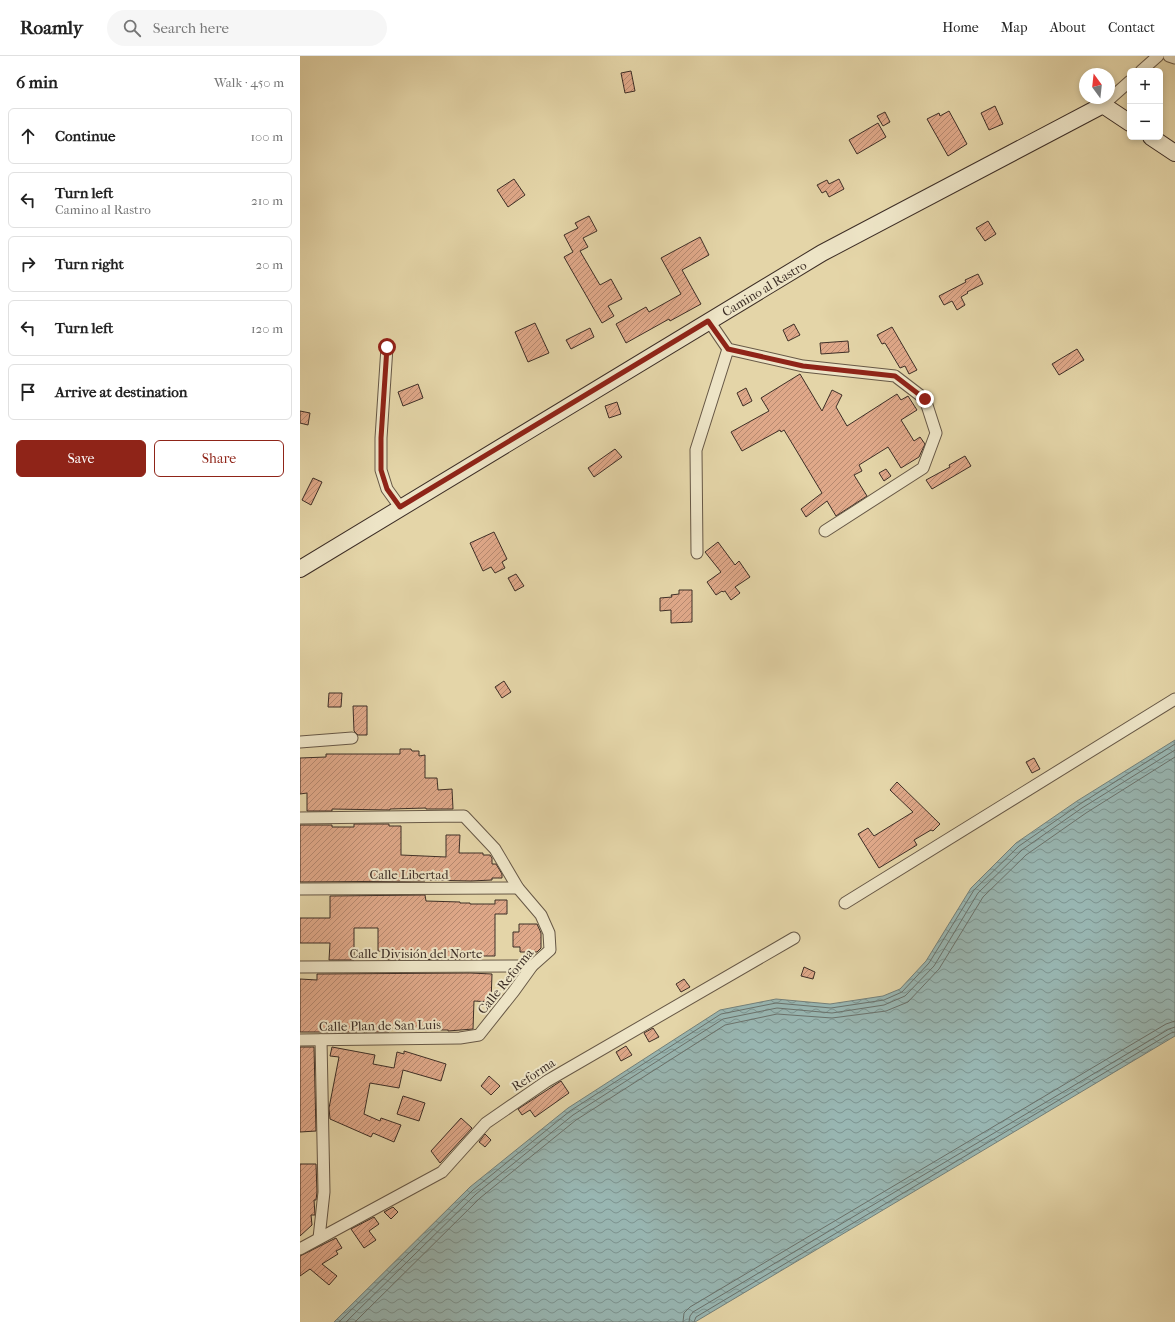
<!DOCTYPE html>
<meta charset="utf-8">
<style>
:root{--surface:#fff;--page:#f6f6f6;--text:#222;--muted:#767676;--line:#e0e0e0;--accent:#8f2418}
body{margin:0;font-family:"IM FELL French Canon",serif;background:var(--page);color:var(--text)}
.controls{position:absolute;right:12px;top:12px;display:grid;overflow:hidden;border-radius:6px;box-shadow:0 2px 6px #0003}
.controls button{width:36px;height:36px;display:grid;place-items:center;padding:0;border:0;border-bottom:1px solid var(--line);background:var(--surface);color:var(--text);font:20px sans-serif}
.compass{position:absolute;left:779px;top:12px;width:36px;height:36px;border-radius:50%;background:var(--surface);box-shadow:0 2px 6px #0003;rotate:345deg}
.stop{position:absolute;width:12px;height:12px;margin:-9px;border:3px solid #8f2418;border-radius:50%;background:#fff}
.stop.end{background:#8f2418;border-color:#fff;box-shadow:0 1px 4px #0008}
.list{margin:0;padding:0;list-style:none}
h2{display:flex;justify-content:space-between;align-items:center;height:52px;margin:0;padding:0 16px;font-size:17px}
h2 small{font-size:13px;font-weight:400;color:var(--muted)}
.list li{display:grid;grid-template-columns:26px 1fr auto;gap:12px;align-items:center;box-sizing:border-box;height:56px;margin:0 8px 8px;padding:0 8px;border:1px solid var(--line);border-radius:6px}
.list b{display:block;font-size:15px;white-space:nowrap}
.list p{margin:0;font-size:13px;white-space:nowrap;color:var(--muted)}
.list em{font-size:13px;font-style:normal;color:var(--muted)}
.actions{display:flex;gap:8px;padding:12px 16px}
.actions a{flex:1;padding:9px 0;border:1px solid var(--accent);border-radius:6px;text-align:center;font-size:14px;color:var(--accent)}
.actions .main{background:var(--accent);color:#fff}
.icon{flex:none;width:22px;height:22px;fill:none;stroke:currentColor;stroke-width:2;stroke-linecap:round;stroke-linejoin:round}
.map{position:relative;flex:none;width:875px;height:1266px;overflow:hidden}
header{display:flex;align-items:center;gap:24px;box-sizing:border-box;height:56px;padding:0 20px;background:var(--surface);border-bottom:1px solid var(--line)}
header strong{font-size:19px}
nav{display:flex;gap:22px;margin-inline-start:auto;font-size:14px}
.search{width:280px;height:36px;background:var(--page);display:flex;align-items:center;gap:10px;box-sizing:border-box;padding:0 14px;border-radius:22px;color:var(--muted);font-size:15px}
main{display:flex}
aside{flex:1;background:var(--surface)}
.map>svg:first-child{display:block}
.water{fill:url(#water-waves);stroke:#74807a}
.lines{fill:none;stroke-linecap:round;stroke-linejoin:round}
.shore{stroke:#6a726c;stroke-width:1}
.building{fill:url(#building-hatch);stroke:#3d2e26}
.street-casing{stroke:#675846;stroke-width:13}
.secondary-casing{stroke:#3d2e26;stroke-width:18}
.street{stroke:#ede4c6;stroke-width:11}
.secondary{stroke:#ede4c6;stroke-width:16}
.route{stroke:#8f2418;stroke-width:5}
.labels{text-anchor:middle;stroke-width:4;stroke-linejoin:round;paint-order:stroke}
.street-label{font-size:13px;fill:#3d2e26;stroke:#ede4c6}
</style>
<header>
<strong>Roamly</strong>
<div class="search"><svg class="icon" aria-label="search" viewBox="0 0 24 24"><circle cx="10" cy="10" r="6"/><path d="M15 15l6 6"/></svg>Search here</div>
<nav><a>Home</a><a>Map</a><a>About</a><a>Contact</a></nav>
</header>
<main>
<aside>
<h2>6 min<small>Walk · 450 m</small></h2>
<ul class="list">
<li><svg class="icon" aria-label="ahead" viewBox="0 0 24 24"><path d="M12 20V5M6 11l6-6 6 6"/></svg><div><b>Continue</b></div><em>100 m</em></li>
<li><svg class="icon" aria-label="left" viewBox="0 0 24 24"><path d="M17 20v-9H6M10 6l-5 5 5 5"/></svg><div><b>Turn left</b><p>Camino al Rastro</p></div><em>210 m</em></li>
<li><svg class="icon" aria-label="right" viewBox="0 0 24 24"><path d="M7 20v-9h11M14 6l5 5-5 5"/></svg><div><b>Turn right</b></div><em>20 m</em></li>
<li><svg class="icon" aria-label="left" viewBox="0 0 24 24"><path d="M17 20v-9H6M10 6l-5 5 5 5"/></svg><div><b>Turn left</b></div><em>120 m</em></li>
<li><svg class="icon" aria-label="arrive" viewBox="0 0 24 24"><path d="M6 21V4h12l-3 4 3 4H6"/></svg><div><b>Arrive at destination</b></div></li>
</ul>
<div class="actions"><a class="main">Save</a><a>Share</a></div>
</aside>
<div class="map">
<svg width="875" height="1266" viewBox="0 0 875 1266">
<defs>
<pattern id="water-waves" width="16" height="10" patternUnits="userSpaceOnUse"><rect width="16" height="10" fill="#98b6b2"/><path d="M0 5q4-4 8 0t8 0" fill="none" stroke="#7d9491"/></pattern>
<pattern id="building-hatch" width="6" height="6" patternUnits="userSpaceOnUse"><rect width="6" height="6" fill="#dfa889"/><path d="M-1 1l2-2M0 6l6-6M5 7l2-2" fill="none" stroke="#b68970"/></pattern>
</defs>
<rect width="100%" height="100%" fill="#e4d5a8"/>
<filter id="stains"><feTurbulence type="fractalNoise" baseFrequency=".005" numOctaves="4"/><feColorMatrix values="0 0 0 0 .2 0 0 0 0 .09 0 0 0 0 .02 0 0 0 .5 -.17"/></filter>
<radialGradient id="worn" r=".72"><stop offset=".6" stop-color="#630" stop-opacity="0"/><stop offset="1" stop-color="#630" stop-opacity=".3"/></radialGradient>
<polygon class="water" points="875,684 875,980 395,1266 34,1266 170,1131 268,1052 420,954 476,943 530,948 583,940 600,933 626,905 671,832 716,787 777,745"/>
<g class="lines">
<g class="shore">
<polyline points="39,1266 173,1134 270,1055 421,958 476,947 531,952 584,944 602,936 629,907 674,834 719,790 780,748 875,688"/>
<polyline points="46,1266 176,1138 273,1059 423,963 477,952 532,957 584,949 605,940 634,910 678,837 722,794 782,752 875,694"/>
<polyline points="55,1266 180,1142 276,1064 425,969 477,958 532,962 586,955 608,946 639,913 683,841 726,799 786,757 875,701"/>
<polyline points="383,1266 384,1257 390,1251 866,968 875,965"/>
<polyline points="389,1266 390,1260 393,1256 869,973 875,971"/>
<polyline points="394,1266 396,1261 871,977 875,976"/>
</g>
</g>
<g class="building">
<polygon points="331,15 335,35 325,37 321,17"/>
<polygon points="695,50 703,68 689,74 681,57"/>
<polygon points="649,55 667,88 648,100 627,63 639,57 640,60"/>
<polygon points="585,56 590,66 583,70 577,60"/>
<polygon points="578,67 586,81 557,98 549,84"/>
<polygon points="214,123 225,139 208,151 197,134"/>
<polygon points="539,123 544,133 529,141 526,135 522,137 517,129 527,124 529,128"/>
<polygon points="289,160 297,175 283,182 288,191 280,195 300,229 311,223 322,243 308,250 314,260 302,267 264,201 273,196 264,179 278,172 275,167"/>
<polygon points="688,165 696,178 685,185 676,172"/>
<polygon points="400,181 409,199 382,214 401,248 370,265 369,263 326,287 316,268 346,251 349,256 381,238 361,202"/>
<polygon points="678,218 683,228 667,236 668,237 661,241 665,249 657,254 652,245 644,249 639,240 666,226 665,224"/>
<polygon points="235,267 249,297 228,306 215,276"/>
<polygon points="494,268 500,279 488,285 483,274"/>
<polygon points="592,271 617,314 609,318 605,310 600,312 585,287 582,288 577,279"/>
<polygon points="290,272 294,281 271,293 266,284"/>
<polygon points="548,285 549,296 521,298 520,287"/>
<polygon points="777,293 784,304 759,319 752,308"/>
<polygon points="500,318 522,355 532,334 542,339 536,351 547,370 597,338 601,344 608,340 617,354 601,364 614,385 620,381 625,388 619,401 601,412 588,391 559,409 562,415 554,419 567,440 536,460 527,445 506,461 501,453 522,437 484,374 481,376 480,374 442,395 431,376 469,355 461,342"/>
<polygon points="118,328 123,342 103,350 98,336"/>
<polygon points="446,332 452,345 443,350 437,337"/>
<polygon points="317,346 321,358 309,362 305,350"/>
<polygon points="0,355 10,357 8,369 0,367"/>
<polygon points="315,393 322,401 294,421 288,412"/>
<polygon points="665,400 671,410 632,433 626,424 650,411 649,409"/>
<polygon points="586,413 591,420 584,425 579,417"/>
<polygon points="13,422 22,426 11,449 2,444"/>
<polygon points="194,476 207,503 202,506 205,512 195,517 191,511 183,515 170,487"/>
<polygon points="418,486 435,509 439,505 450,521 435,531 440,537 431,544 425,535 423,536 422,535 416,539 407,526 421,516 405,496"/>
<polygon points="216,518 224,530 215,535 208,522"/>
<polygon points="379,534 392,534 392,566 371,567 371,554 360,555 360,542 372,541 371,539 379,538"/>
<polygon points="204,625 211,636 202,642 195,631"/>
<polygon points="29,637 42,637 41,651 28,651"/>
<polygon points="53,650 67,650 67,679 58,679 54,675"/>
<polygon points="100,693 111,693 112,695 119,695 119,700 125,699 125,722 137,722 138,734 152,733 153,753 126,753 126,752 90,753 90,754 32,753 32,755 7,755 7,737 0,738 0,702 26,701 26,698 100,698"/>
<polygon points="734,702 740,713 732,717 726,706"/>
<polygon points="597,726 640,768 633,775 631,774 614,784 617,789 579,812 558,778 568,772 574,780 613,756 590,734"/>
<polygon points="54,768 89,768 89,770 101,770 101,799 146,801 146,779 160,779 159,797 183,797 183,799 190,799 192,802 192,808 196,808 202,818 202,822 192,822 192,824 171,825 125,824 125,825 0,826 0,769 32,769 32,771 54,771"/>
<polygon points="125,839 126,845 160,846 160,847 170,847 170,848 195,848 195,844 207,844 207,858 195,858 195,900 170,900 170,903 88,904 88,895 78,895 78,872 54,872 54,904 29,904 30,887 0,887 0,862 30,862 30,840"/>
<polygon points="219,868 237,868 241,877 241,892 237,896 220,896 220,891 213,891 213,876 219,876"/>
<polygon points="504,911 515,916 513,923 501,920"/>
<polygon points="170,917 192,918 191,946 174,945 173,973 148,975 148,974 123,974 89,972 89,976 0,976 0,923 17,924 17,918"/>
<polygon points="384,923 390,931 381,936 376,928"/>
<polygon points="353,972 359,981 349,986 344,977"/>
<polygon points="326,990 332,999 321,1005 316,996"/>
<polygon points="0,991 14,991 16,1075 0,1076"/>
<polygon points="32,991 75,999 73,1008 94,1012 97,996 104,998 104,995 146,1008 141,1025 103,1014 99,1032 70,1027 64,1058 80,1065 81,1062 101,1069 94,1086 73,1077 71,1081 30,1063 29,1052 39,1001 30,1000"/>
<polygon points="189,1020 200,1030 191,1039 181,1030"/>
<polygon points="261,1025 269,1037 235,1061 230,1054 222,1059 218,1053"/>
<polygon points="103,1040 125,1047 119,1065 97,1058"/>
<polygon points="161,1062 172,1072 140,1107 131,1095"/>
<polygon points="185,1078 191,1084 185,1091 179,1086"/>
<polygon points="0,1108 16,1108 17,1136 16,1144 14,1144 15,1159 11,1159 12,1169 0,1180"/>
<polygon points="93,1151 98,1156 91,1163 84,1156"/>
<polygon points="74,1161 79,1168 69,1175 76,1184 64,1192 51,1173"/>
<polygon points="36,1182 42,1192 36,1195 38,1198 22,1208 37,1220 29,1229 10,1213 0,1220 0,1200"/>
</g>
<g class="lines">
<defs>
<g id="street">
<polyline points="869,0 875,2"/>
<polyline points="841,15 858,0"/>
<polyline points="803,49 830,25"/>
<polyline points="409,265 428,293 503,310 595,320 625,343 636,377 623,412 525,475"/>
<polyline points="87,291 81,382 81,414 87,433 100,451"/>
<polyline points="397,497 396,394 428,293"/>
<polyline points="0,686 52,682"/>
<polyline points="0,762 164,760 195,793 218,832 241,859 249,877 250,894 232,910 214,935 179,979 160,982 0,984"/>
<polyline points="0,833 218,832"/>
<polyline points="545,847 875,643"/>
<polyline points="0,911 232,910"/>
<polyline points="19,1182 24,1136 21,984"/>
<polyline points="0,1193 142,1116 186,1067 247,1025 494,882"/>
</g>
<g id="secondary">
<polyline points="851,81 875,97"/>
<polyline points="0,513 522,197 803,49 830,67"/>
</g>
</defs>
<use href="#street" class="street-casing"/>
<use href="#secondary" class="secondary-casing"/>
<use href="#street" class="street"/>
<use href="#secondary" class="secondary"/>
</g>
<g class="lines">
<polyline class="route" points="87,291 81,382 81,414 87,433 100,451 408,265 428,293 503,310 595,320 625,343"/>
</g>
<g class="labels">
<g class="street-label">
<text transform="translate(464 232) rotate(-31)" y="5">Camino al Rastro</text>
<text x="109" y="823">Calle Libertad</text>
<text x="116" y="902">Calle División del Norte</text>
<text transform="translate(205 925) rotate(-51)" y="5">Calle Reforma</text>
<text transform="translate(80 969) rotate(-1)" y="5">Calle Plan de San Luis</text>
<text transform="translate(233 1018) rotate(-33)" y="5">Reforma</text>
</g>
</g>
<rect width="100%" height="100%" filter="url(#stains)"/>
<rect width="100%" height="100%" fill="url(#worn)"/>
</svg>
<div class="controls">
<button>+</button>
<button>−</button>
</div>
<svg class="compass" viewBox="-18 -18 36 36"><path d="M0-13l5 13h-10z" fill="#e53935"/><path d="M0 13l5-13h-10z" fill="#767676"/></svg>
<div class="stop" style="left:87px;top:291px"></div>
<div class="stop end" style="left:625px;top:343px"></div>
</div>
</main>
